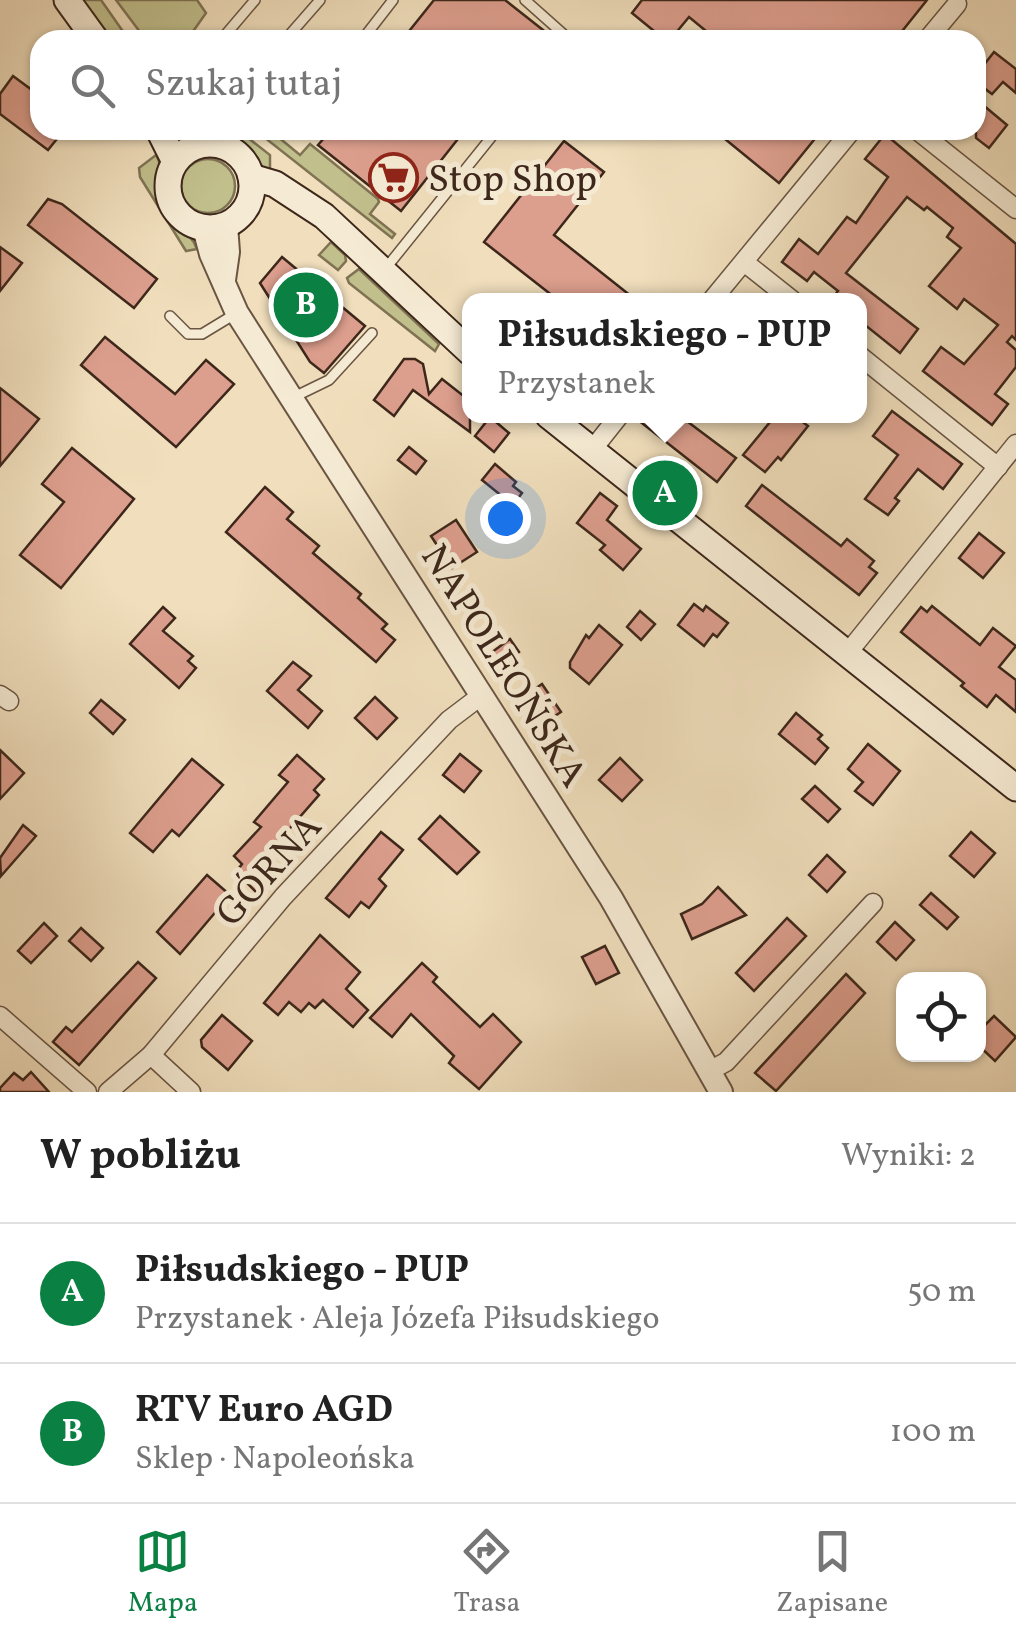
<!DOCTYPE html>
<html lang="pl">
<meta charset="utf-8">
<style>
:root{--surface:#fff;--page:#f6f6f6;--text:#222;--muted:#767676;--line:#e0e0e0;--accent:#0b8043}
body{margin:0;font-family:Vollkorn,serif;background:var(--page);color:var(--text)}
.controls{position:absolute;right:30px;bottom:30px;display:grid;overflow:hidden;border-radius:20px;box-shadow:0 2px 8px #0004}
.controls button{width:90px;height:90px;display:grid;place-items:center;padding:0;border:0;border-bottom:2px solid var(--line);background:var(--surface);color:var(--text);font:50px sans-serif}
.you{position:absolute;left:505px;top:518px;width:35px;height:35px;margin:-25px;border:8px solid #fff;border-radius:50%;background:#1a73e8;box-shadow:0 0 0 15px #1a73e833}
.badge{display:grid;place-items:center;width:65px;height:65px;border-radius:50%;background:var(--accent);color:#fff;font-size:32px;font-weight:700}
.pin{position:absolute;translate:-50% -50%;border:5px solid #fff;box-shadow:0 2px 10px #0006}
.popup{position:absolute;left:462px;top:293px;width:405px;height:130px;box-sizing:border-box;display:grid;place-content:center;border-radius:20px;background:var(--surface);filter:drop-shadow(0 2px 8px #0005);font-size:32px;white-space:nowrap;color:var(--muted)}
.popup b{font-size:38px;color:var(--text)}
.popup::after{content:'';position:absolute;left:50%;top:100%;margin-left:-20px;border:20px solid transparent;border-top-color:var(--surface)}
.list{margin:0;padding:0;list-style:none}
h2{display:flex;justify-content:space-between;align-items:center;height:130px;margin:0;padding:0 40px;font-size:42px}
h2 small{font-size:32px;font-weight:400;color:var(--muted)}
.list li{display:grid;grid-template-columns:65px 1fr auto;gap:30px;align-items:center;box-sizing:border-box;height:140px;padding:0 40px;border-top:2px solid var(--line)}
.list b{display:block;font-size:38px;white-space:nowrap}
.list p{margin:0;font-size:32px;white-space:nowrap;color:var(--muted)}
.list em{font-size:32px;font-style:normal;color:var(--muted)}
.icon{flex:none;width:55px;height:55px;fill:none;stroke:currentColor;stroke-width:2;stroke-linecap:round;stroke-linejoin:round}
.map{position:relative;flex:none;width:1016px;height:1092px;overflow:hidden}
.search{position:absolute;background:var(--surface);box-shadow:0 2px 8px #0004;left:30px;right:30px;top:30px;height:110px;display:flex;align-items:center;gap:25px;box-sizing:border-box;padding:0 35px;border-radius:30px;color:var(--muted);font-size:38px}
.sheet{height:410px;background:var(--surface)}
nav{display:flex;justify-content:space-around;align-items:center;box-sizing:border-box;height:140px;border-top:2px solid var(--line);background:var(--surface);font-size:28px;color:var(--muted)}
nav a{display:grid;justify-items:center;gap:5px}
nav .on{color:var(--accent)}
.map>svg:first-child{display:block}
.green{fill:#c1bf8c;stroke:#7f7354;stroke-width:2.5}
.building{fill:#dc9e8d;stroke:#3d271b;stroke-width:2.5}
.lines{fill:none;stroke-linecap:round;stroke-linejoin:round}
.service-casing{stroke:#6a5543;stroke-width:12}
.minor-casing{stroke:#6a5543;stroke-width:21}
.tertiary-casing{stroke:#6a5543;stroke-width:26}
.secondary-casing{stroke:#3d271b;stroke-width:29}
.service{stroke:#f5ead3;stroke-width:9}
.minor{stroke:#f5ead3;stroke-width:18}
.tertiary{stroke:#f5ead3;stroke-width:22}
.secondary{stroke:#f5ead3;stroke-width:25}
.labels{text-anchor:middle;stroke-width:10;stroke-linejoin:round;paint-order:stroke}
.poi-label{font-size:38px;fill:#3d271b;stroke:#f5ead3;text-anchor:start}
.street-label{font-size:38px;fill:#3d271b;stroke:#f5ead3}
</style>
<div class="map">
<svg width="1016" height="1092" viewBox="0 0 1016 1092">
<rect width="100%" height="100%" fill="#f0debc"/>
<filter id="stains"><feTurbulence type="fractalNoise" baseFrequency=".002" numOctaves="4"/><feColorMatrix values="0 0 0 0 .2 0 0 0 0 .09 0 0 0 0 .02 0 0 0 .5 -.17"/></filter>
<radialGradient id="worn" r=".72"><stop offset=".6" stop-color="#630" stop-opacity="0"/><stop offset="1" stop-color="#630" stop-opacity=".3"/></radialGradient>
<g class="green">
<polygon points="82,0 101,0 129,40 112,40"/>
<polygon points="116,0 197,0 206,13 187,40 146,40"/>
<polygon points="195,130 238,130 270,155 270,174 238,144"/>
<polygon points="255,130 281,130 277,136 300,155 310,144 378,199 379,202 370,214 395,234 392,238"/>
<path d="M156,155C166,170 153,187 160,204C168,224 191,230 197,249L186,251L140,177L139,168Z"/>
<circle cx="208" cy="186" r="27"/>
<polygon points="331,242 345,255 346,261 338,270 319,255"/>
<polygon points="359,269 439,344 435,351 349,283 347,278"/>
</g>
<g class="building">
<polygon points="434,0 505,0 543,30 535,40 402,40"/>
<polygon points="642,0 927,0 895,40 717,40 689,17 670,40 665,40 632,13"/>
<polygon points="994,52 1016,69 1016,93 1003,82 992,94 976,82 976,75"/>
<polygon points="13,76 40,96 40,130 64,130 48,150 0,114 0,94"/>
<polygon points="983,105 1007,125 989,148 976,138 976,114"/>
<polygon points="331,130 465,130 401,211 318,145"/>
<polygon points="714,130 822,130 779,183"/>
<polygon points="885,134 1016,244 1016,340 1012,336 1007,342 1016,350 1016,367 995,394 1008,404 992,425 923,371 941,347 964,364 998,325 964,299 957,309 929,286 961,248 947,237 953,228 927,207 924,210 907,197 846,273 918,329 900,353 860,321 860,300 831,300 838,291 814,272 807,281 782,262 799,239 818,254 847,217 856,223 888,177 865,159"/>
<polygon points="564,141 604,172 554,235 636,300 558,300 484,242"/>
<polygon points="48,199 62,204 157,279 134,308 28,225"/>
<polygon points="0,247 22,263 0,291"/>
<polygon points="282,257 365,326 324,373 310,362 260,283"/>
<polygon points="105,337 175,394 206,360 234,384 176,447 81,365"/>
<polygon points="404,359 415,359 423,364 429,394 442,379 470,401 470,432 413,390 394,416 374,400"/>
<polygon points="0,388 39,419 0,466"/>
<polygon points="892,411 962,464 943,489 918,469 895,498 899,501 888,515 865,499 898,455 873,436"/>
<polygon points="633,416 680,416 736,458 717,482"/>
<polygon points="775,416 810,416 804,423 808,426 781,460 778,457 765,472 743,455"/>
<polygon points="490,417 509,433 494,452 475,436"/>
<polygon points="409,447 426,461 416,474 398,460"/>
<polygon points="72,448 134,499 61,588 20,555 64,502 42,484"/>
<polygon points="495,464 516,482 513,486 522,493 513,505 482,480"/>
<polygon points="762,485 841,546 847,539 874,561 869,567 877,573 859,595 746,506"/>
<polygon points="265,487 293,512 287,519 319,546 313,553 361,594 358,598 387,624 382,629 395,640 376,662 226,532"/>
<polygon points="600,493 617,506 607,520 641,549 623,570 600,550 605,545 577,523"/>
<polygon points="456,520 477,552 452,568 431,536"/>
<polygon points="979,533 1004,553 983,578 959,558"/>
<polygon points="694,604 703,611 706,606 728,623 717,637 713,634 704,646 678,625"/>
<polygon points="932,606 980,645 993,628 1016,646 999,667 1016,680 1016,712 996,695 987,707 961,686 964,683 901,632 921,607 927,612"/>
<polygon points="163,607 175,618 163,631 193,656 188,661 196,668 179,688 130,644"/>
<polygon points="640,611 655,624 641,640 627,627"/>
<polygon points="599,625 622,645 589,684 570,668 570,662 586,635 589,638"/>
<polygon points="510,639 519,652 497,668 488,655"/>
<polygon points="293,662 311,676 298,690 322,711 308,728 267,691"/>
<polygon points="542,684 561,712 538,727 519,700"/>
<polygon points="375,697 397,718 377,739 355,718"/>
<polygon points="101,700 125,720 113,734 90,713"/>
<polygon points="796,713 822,735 818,739 828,748 815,764 779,734"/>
<polygon points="868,744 900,771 873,805 855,791 863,782 848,769"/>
<polygon points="0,750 24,773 0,799"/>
<polygon points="460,754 481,771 464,792 443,775"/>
<polygon points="297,755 324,779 314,790 319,795 264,858 278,871 257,893 236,872 242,864 234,856 261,827 254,822 288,782 279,775"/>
<polygon points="620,758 642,780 622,801 599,780"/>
<polygon points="192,759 223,785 179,836 172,830 153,852 130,833"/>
<polygon points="815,786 840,809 828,822 802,799"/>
<polygon points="440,816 479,852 457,874 419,839"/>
<polygon points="23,825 36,836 1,876 0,858"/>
<polygon points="381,832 403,850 379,879 386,886 369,908 361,902 349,917 326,898"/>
<polygon points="971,832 995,853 974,877 950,856"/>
<polygon points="827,855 845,872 827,892 809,875"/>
<polygon points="207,875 230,895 180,954 157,932"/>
<polygon points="718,887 746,915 692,939 681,914 702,904"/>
<polygon points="931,893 958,917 947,929 920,905"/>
<polygon points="787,918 806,936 754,991 736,973"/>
<polygon points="895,922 914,940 896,960 877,942"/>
<polygon points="44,923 57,936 31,963 18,951"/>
<polygon points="81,928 103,948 91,961 69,941"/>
<polygon points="320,935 360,972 346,989 368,1010 353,1027 323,1000 315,1008 309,1003 301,1012 289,1002 278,1015 264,1003"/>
<polygon points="605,946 619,973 596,984 582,957"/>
<polygon points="138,962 156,978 79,1065 53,1042 66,1027 72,1032"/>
<polygon points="422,963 437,977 433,982 480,1027 493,1014 521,1042 479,1089 449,1063 454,1056 411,1014 392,1037 370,1018"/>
<polygon points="846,974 865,993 776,1091 755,1073"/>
<polygon points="222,1015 252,1041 228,1070 202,1047 201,1040"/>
<polygon points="994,1016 1016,1037 995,1061 978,1045 978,1032"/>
<polygon points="31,1072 49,1092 0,1092 0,1088 14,1073 23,1080"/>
</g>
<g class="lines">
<defs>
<g id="service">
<polyline points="525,0 570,40"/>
<polyline points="221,40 255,0"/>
<polyline points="285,40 320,0"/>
<polyline points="362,40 393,0"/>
<polyline points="386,268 497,130"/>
<polyline points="170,316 188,334 202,334 235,314"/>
<polyline points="294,397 329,380 372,333"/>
</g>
<g id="minor">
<polyline points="927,40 957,4"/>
<polyline points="917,130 1016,209"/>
<polyline points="744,262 792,300"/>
<polyline points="712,300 852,130"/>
<polyline points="860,356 998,467"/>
<polyline points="592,450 619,416"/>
<polyline points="846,655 1016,444"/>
<polyline points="0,695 9,701"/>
<polyline points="0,1016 87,1092"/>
<polyline points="151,1055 191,1092"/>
<polyline points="711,1070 726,1062 873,903"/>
<polyline points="108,1092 151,1055 283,897 449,720 482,695"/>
</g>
<g id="tertiary">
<polyline points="204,228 211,254 237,313 611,898 721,1092"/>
<polyline points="224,280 228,252 226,225"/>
</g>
<g id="secondary">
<polyline points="67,0 96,40"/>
<polyline points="159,130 175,162"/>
<circle cx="210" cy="186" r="42"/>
<polyline points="251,177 275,184 324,216 470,352"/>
<polyline points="549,416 1016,788"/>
</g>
</defs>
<use href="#service" class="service-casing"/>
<use href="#minor" class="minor-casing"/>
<use href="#tertiary" class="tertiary-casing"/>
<use href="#secondary" class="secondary-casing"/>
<use href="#service" class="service"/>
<use href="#minor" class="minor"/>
<use href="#tertiary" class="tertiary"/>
<use href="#secondary" class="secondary"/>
</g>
<defs>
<symbol id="supermarket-ring" viewBox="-11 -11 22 22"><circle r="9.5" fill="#f5ead3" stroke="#8f2418" stroke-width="1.5"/><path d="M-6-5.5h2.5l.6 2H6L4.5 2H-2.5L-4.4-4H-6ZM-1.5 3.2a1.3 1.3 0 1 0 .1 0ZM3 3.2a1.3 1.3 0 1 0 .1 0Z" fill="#8f2418"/></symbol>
</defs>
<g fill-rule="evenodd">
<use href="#supermarket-ring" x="366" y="150" width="55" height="55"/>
</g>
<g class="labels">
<g class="poi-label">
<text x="428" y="191">Stop Shop</text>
</g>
<g class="street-label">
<text transform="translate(505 665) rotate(58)" y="13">NAPOLEOŃSKA</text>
<text transform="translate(268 869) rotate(-48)" y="13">GÓRNA</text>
</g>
</g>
<rect width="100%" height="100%" filter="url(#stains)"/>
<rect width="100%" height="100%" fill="url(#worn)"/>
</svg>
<div class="controls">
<button><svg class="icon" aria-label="locate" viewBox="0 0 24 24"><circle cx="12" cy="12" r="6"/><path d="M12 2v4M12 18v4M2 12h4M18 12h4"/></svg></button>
</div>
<div class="you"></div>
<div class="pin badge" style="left:665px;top:493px">A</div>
<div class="popup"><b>Piłsudskiego - PUP</b>Przystanek</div>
<div class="pin badge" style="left:306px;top:305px">B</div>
<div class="search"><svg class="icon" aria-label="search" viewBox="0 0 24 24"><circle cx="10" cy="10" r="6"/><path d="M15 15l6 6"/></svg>Szukaj tutaj</div>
</div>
<section class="sheet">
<h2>W pobliżu<small>Wyniki: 2</small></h2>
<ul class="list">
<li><span class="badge">A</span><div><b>Piłsudskiego - PUP</b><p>Przystanek · Aleja Józefa Piłsudskiego</p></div><em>50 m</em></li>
<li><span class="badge">B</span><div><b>RTV Euro AGD</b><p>Sklep · Napoleońska</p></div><em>100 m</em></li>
</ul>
</section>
<nav>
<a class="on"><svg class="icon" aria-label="map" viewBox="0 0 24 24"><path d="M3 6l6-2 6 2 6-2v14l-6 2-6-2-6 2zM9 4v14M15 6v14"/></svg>Mapa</a>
<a><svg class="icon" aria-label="directions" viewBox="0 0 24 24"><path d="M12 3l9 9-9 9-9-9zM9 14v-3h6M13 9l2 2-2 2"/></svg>Trasa</a>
<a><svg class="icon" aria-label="saved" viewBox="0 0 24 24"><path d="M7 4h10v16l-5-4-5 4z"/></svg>Zapisane</a>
</nav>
